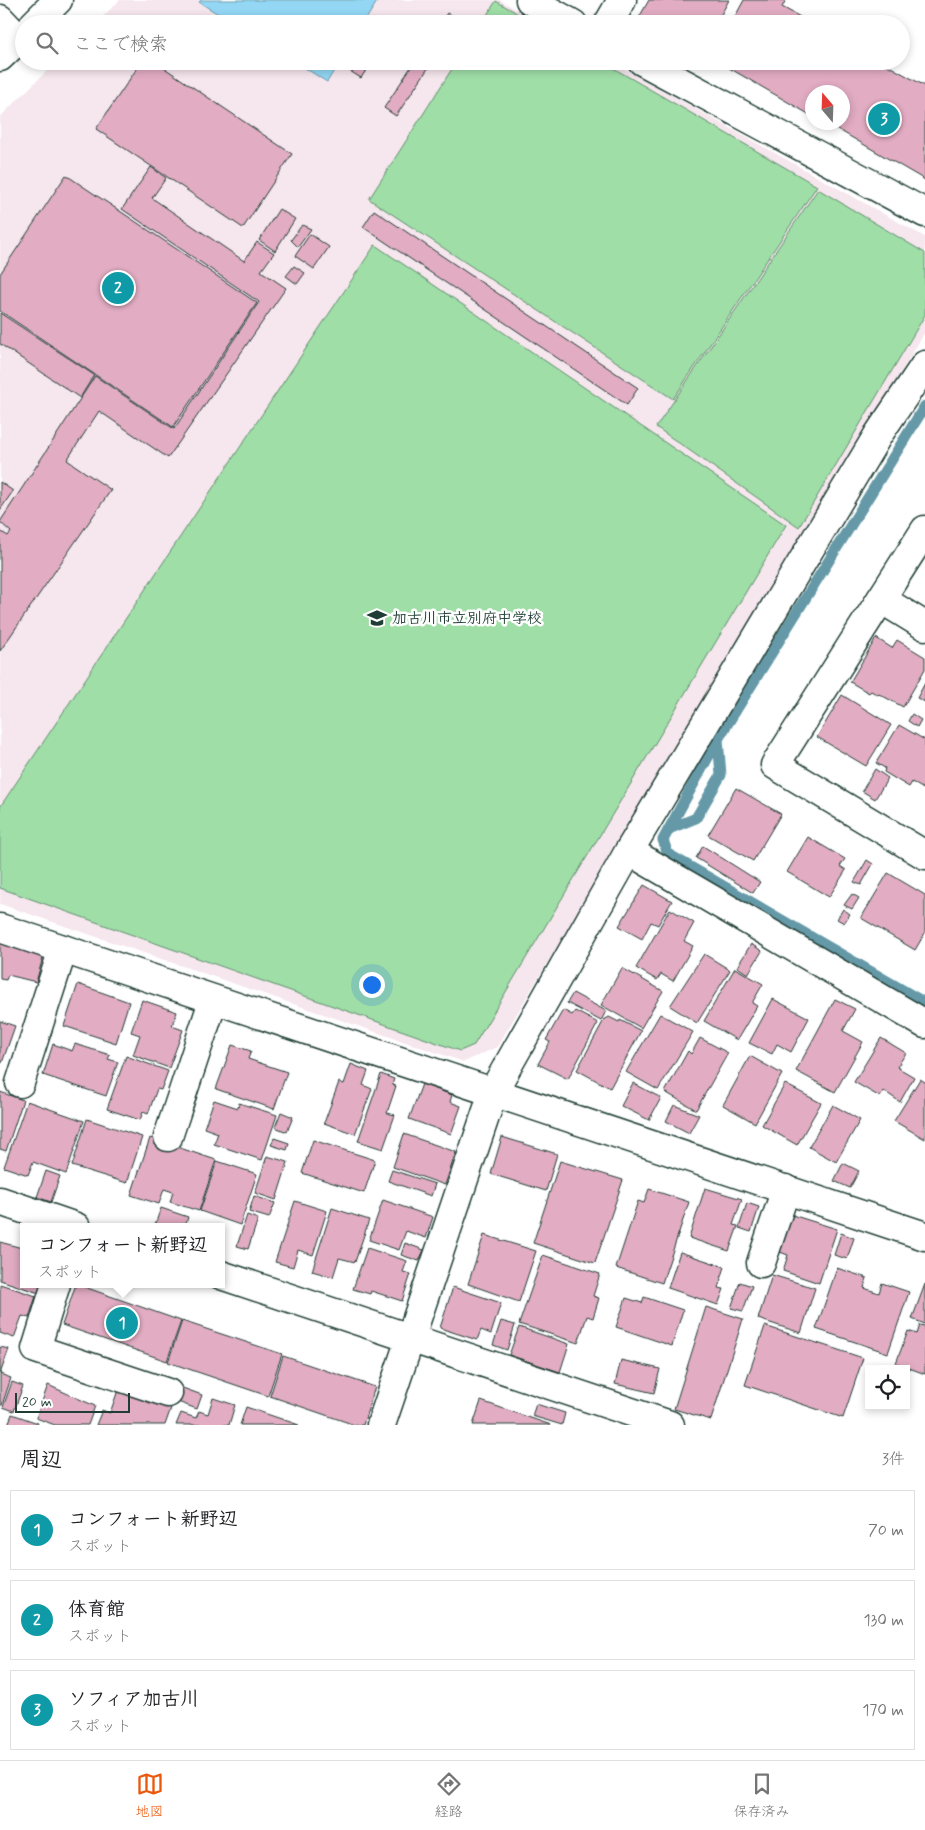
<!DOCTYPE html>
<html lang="ja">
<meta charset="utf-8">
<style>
:root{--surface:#fff;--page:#f6f6f6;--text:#202124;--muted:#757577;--line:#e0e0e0;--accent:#ea580c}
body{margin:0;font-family:Mynerve,"Klee One",sans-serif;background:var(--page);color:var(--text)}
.controls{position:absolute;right:15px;bottom:15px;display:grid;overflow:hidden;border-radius:0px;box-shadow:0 2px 8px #0003}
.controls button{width:45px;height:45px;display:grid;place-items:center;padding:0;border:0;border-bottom:1px solid var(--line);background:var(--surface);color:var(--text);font:25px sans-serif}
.compass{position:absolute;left:805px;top:85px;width:45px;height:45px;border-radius:50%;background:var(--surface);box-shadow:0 2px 8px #0003;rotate:341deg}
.scale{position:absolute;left:15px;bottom:12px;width:115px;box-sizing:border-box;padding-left:5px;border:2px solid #1f3d34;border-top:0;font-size:14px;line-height:18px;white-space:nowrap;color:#1f3d34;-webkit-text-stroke:4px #fff;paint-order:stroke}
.you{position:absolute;left:371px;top:984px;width:18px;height:18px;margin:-12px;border:4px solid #fff;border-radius:50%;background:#1a73e8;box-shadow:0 0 0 8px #1a73e833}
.badge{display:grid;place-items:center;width:32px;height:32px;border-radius:50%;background:var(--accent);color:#fff;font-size:16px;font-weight:700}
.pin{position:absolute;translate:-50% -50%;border:2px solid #fff;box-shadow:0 1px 5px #0006}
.popup{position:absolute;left:20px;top:1223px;width:205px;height:65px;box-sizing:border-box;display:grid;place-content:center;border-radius:0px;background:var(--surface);filter:drop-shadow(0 1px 4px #0005);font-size:16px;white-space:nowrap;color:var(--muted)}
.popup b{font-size:19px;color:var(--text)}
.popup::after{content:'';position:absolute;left:50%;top:100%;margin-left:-10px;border:10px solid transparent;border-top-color:var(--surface)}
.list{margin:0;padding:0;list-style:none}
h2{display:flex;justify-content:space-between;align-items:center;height:65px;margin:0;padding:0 20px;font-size:21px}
h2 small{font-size:16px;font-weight:400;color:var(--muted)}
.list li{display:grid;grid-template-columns:32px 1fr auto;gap:15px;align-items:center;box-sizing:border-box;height:80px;margin:0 10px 10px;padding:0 10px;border:1px solid var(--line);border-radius:0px}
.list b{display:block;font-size:19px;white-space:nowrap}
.list p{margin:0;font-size:16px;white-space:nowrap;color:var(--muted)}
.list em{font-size:16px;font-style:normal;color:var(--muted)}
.icon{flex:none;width:28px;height:28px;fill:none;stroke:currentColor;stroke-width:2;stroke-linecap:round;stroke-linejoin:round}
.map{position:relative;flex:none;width:925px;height:1425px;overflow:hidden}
.search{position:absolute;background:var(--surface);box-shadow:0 2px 8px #0003;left:15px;right:15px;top:15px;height:55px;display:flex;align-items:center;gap:12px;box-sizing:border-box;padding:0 18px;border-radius:28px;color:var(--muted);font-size:19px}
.sheet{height:335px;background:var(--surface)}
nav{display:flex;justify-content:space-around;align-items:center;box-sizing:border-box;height:70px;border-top:1px solid var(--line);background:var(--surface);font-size:14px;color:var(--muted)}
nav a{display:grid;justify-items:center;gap:2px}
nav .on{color:var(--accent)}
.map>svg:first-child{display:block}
.built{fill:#f6e6ed}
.green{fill:#9fdea7;stroke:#5f8e6e}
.water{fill:#93d7f5;stroke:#6599a8}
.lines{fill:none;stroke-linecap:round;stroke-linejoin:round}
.stream{stroke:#6599a8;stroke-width:11}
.building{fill:#e2acc3;stroke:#1f3d34}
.minor-casing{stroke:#1f3d34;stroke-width:31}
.minor{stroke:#fff;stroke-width:28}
.labels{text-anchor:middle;stroke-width:5;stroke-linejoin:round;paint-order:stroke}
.poi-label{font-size:15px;font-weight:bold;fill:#1f3d34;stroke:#fff;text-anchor:start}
</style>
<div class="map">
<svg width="925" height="1425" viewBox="0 0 925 1425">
<rect width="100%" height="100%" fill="#fff"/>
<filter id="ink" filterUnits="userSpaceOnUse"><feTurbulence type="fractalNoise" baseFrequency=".02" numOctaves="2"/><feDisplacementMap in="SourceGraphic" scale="10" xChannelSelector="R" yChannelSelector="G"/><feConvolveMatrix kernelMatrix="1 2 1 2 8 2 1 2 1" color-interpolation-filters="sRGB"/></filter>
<g filter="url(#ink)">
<g class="built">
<polygon points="120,0 500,0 542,24 95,24"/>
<polygon points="57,61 610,61 925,237 925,332 497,1047 464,1062 0,904 0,117"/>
</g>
<g class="green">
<polygon points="496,1 536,24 481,24"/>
<polygon points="457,61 601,61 817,186 673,399 369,199"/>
<polygon points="818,189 925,253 925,315 799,527 656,427"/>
<polygon points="375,245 786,525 474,1045 460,1051 0,888 0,807"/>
</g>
<g class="water">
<polygon points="201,0 378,0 363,24 234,24 199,2"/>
<polygon points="294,61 340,61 327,82"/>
</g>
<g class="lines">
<g class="stream">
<polyline points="925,406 718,739 721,775 696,818 669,829 663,840 668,854 925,1003"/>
<polyline points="669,829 718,739"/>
</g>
</g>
<g class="building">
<polygon points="649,0 729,0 716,24 641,24 637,21"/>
<polygon points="744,0 786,0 782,7 813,24 731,24"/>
<polygon points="447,13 460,22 459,24 440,24"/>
<polygon points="142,61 154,61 292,154 243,228 96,129"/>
<polygon points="349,61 372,61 361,78 345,68"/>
<polygon points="415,61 433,61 396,116 384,108"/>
<polygon points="717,61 880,61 925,86 925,180 825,122 842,122 842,92 812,92 812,116"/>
<polygon points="151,167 166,178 152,198 244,261 257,242 274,253 261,271 286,288 168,458 99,411 67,460 111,490 0,651 0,531 8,536 11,532 0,522 95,376 174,429 259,302 122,209"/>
<polygon points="66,175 257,303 173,427 0,311 0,274"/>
<polygon points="279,209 295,219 275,251 259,240"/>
<polygon points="374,210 638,388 627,405 363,227"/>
<polygon points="302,225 311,229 298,247 291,240"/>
<polygon points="310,234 329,247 314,269 295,256"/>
<polygon points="294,266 305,273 297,284 286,276"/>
<polygon points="0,313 94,375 80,398 0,344"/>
<polygon points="0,482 13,491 0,510"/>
<polygon points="876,638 892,648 897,640 925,657 925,669 903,707 879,694 878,695 871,691 869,693 850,682"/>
<polygon points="925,683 925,702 917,698"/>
<polygon points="842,695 891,725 866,766 817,737"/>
<polygon points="912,714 921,720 917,727 908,721"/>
<polygon points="899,725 925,740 925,790 912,782 909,787 884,772 885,768 876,763"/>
<polygon points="875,769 888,778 875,799 862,791"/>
<polygon points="736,788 781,814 753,861 708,835"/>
<polygon points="808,837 845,859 840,866 846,870 829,897 787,872"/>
<polygon points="703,846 760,882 753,893 696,858"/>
<polygon points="867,860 873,864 861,885 854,882"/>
<polygon points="888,873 925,895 925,933 915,950 861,918"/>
<polygon points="644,885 672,901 658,925 651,922 642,939 619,926"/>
<polygon points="852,894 859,898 852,909 844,905"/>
<polygon points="670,909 694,923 684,941 693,946 673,981 661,974 657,980 636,968"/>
<polygon points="843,909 850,914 844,923 837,919"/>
<polygon points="0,939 44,954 36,982 8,975 6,980 0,979"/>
<polygon points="751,944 762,951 748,974 737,967"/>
<polygon points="704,954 730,970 697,1023 670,1006"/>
<polygon points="622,968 663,991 641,1028 601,1005"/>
<polygon points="735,968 763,984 752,1003 757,1006 737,1040 704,1021"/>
<polygon points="78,984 129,1002 116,1043 64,1026"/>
<polygon points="573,993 606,1011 601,1021 567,1003"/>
<polygon points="773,999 809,1018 791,1052 777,1044 772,1054 749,1043"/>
<polygon points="835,999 855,1009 843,1031 863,1042 835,1092 796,1071"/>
<polygon points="142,1000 177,1012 172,1026 183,1030 169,1068 133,1055 140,1035 131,1032"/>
<polygon points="563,1010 572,1015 575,1011 598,1023 568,1079 538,1064 550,1042 546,1040"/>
<polygon points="660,1014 693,1032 658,1090 626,1072"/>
<polygon points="609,1017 619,1022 620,1020 641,1031 610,1088 577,1070 604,1020"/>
<polygon points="0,1021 15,1026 2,1063 0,1062"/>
<polygon points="700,1038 728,1053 696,1110 665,1092 688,1051 691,1054"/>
<polygon points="881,1038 906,1053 897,1067 914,1077 900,1102 884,1091 880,1097 854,1082"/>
<polygon points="53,1044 72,1051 75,1044 110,1055 108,1059 118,1062 106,1096 43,1075"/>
<polygon points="232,1045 251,1051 248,1059 287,1072 274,1109 216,1089"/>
<polygon points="126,1056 168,1071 161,1090 157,1089 148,1114 143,1112 140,1120 107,1109"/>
<polygon points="750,1056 782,1074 755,1123 723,1105"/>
<polygon points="351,1064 368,1071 363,1085 372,1089 355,1134 324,1123 339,1082 344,1084"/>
<polygon points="381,1074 394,1079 392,1085 396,1086 387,1113 395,1115 383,1149 358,1141"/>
<polygon points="920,1079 925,1082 925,1139 894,1121"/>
<polygon points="633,1083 661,1098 649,1120 621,1106"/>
<polygon points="422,1084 452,1095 450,1102 461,1106 451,1134 409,1119"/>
<polygon points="785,1084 821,1103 797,1145 762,1125"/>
<polygon points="0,1092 23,1100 6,1151 0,1149"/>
<polygon points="214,1100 238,1108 239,1103 277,1115 262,1160 214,1144 218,1133 204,1128"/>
<polygon points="27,1101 84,1121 66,1174 33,1162 28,1175 4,1167"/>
<polygon points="674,1105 699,1115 689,1133 666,1121"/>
<polygon points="833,1105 860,1120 836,1162 809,1147"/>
<polygon points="281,1112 293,1117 287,1132 275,1127"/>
<polygon points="87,1119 142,1137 127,1183 72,1166"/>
<polygon points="404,1134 456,1152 445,1185 393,1167"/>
<polygon points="502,1137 557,1154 546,1191 491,1174"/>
<polygon points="150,1138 216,1160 199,1211 170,1202 173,1192 164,1189 159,1204 131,1195"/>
<polygon points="274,1138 289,1143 287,1150 271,1145"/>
<polygon points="313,1140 375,1160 364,1193 302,1173"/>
<polygon points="267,1156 288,1162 276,1200 255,1193"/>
<polygon points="217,1161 257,1174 240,1225 200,1211"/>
<polygon points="560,1161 623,1180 595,1263 533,1243"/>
<polygon points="843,1163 859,1171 850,1188 834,1181"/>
<polygon points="392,1170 435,1184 431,1196 388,1181"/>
<polygon points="46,1171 60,1176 51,1202 37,1197"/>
<polygon points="705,1188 742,1199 733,1225 738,1226 729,1251 689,1238"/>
<polygon points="649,1189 689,1202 662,1283 616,1268 638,1201 644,1203"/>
<polygon points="254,1196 275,1203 269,1218 249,1212"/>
<polygon points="383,1200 433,1217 426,1238 406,1231 399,1250 369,1240"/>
<polygon points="295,1201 327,1211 313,1255 298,1250 293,1267 275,1262"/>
<polygon points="747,1203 759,1207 751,1232 739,1228"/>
<polygon points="161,1208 188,1217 185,1227 154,1227"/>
<polygon points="332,1208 369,1220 355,1262 339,1258 333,1277 312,1271"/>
<polygon points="247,1215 258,1219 248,1249 237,1246"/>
<polygon points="792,1215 837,1229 819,1283 783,1271 788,1255 780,1252"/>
<polygon points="841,1233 854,1238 847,1259 834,1255"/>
<polygon points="484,1235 536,1251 519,1302 468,1284"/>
<polygon points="0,1242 22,1248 23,1243 23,1284 45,1284 42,1294 0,1280"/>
<polygon points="405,1243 424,1250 419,1261 401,1255"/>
<polygon points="367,1248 407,1261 403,1272 411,1274 402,1301 371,1291 370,1294 353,1289"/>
<polygon points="680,1252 725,1267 718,1288 724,1289 718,1305 668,1288"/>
<polygon points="543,1255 600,1274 593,1296 599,1298 593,1318 587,1316 578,1343 519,1324"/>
<polygon points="837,1268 867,1278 864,1288 879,1293 882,1283 909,1292 888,1353 816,1329"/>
<polygon points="772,1275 815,1288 801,1333 758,1319"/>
<polygon points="740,1282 752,1286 743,1311 731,1308"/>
<polygon points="0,1284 36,1296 29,1318 22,1316 14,1338 0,1333"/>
<polygon points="76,1284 181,1321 167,1361 62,1325"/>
<polygon points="925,1284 925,1324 912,1319"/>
<polygon points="453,1287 501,1303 491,1334 481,1330 477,1340 440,1328"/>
<polygon points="644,1297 683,1310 672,1346 616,1327 626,1298 642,1303"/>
<polygon points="706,1307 743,1319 711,1420 674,1409"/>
<polygon points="182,1321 282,1354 268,1396 168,1362"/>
<polygon points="501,1321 515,1325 507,1350 493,1345"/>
<polygon points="920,1325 925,1326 925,1374 896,1363 908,1331 917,1334"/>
<polygon points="765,1326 863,1358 843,1418 745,1385"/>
<polygon points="519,1327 569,1344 560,1372 509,1355"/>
<polygon points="0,1347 9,1349 0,1374 11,1378 2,1405 0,1405"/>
<polygon points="283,1356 375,1387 363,1425 355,1425 270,1396"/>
<polygon points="621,1360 660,1369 654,1393 615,1384"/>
<polygon points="12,1382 23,1386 14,1411 3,1407"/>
<polygon points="48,1385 95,1406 88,1425 55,1425 36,1418"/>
<polygon points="180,1387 202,1395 197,1409 175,1401"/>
<polygon points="118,1390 171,1408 165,1425 96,1425 102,1410 110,1413"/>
<polygon points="213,1398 235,1405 229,1425 176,1425 181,1413 196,1418 199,1411 208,1414"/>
<polygon points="481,1401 551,1425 473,1425"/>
<polygon points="536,1404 565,1413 562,1425 532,1416"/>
<polygon points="246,1407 299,1425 240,1425"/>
<polygon points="12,1414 38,1423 37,1425 8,1425"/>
</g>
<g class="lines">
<defs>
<g id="minor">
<polyline points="530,0 573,24"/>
<polyline points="0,19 19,39"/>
<polyline points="34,24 58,0"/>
<polyline points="608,24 622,0"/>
<polyline points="0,57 24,34"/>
<polyline points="642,61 925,213"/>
<polyline points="925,530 775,765 925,855"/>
<polyline points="881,599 925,626"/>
<polyline points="629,851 925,1024"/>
<path d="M0,928C308,1031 617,1131 925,1236"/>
<polyline points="20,1083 63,949"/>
<polyline points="168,1137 213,1001"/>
<polyline points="0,1201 76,1227"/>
<polyline points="761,1263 786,1189"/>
<polyline points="221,1275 670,1425"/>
<polyline points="56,1284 36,1349 168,1393"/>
<polyline points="381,1425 494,1090 629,851 878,435 925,365"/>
</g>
</defs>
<use href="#minor" class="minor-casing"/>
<use href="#minor" class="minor"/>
</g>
</g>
<defs>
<symbol id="school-bare" viewBox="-9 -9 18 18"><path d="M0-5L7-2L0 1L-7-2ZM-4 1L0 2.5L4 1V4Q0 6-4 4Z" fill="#1f3d34" stroke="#fff" stroke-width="2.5" paint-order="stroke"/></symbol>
</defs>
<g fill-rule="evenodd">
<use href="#school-bare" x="363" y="604" width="28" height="28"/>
</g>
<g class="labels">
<g class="poi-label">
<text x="392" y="623">加古川市立別府中学校</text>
</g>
</g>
</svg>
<div class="controls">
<button><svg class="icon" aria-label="locate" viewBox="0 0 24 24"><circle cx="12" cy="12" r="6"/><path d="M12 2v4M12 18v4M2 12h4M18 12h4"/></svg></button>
</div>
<svg class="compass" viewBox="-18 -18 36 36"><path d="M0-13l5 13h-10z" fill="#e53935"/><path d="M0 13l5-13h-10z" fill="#757577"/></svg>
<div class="scale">20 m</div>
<div class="you"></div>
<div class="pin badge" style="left:122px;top:1323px;background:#0f9aa8">1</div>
<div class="popup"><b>コンフォート新野辺</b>スポット</div>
<div class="pin badge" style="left:118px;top:288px;background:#0f9aa8">2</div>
<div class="pin badge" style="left:884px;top:119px;background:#0f9aa8">3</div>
<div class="search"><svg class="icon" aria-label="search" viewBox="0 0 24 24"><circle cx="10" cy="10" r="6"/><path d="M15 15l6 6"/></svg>ここで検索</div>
</div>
<section class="sheet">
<h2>周辺<small>3件</small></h2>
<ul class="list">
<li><span class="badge" style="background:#0f9aa8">1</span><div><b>コンフォート新野辺</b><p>スポット</p></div><em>70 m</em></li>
<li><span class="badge" style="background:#0f9aa8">2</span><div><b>体育館</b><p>スポット</p></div><em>130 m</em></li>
<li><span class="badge" style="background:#0f9aa8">3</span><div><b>ソフィア加古川</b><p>スポット</p></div><em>170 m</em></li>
</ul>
</section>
<nav>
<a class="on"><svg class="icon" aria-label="map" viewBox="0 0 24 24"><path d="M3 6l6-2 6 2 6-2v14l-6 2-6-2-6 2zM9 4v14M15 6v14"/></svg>地図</a>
<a><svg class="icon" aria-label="directions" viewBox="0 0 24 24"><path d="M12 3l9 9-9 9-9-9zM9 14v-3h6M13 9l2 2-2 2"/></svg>経路</a>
<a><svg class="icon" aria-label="saved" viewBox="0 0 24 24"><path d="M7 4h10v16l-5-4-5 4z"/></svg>保存済み</a>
</nav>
